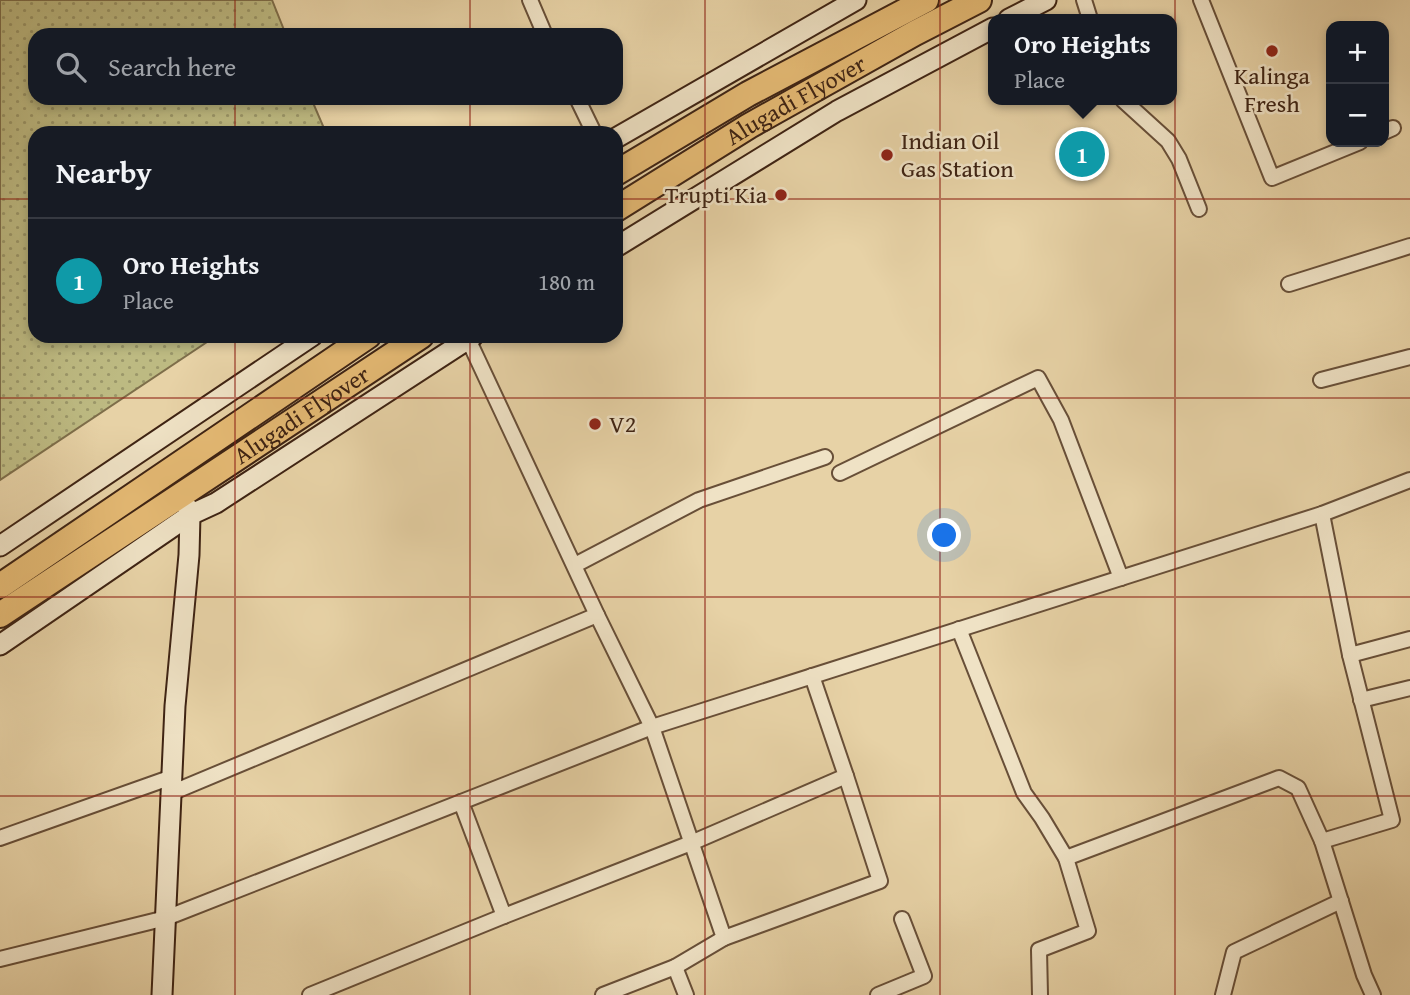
<!DOCTYPE html>
<meta charset="utf-8">
<style>
:root{--surface:#171b24;--page:#242831;--text:#f1f3f6;--muted:#9ea1a6;--line:#363941;--accent:#8c9099}
body{margin:0;font-family:"Gentium Book Plus",serif;background:var(--page);color:var(--text)}
.controls{position:absolute;right:21px;top:21px;display:grid;overflow:hidden;border-radius:14px;box-shadow:0 4px 10px #0003}
.controls button{width:63px;height:63px;display:grid;place-items:center;padding:0;border:0;border-bottom:2px solid var(--line);background:var(--surface);color:var(--text);font:35px sans-serif}
.you{position:absolute;left:945px;top:536px;width:24px;height:24px;margin:-18px;border:5px solid #fff;border-radius:50%;background:#1a73e8;box-shadow:0 0 0 10px #1a73e833}
.badge{display:grid;place-items:center;width:46px;height:46px;border-radius:50%;background:var(--accent);color:#fff;font-size:23px;font-weight:700}
.pin{position:absolute;translate:-50% -50%;border:4px solid #fff;box-shadow:0 2px 7px #0006}
.popup{position:absolute;left:988px;top:14px;width:189px;height:91px;box-sizing:border-box;display:grid;place-content:center;border-radius:14px;background:var(--surface);filter:drop-shadow(0 2px 5px #0005);font-size:23px;white-space:nowrap;color:var(--muted)}
.popup b{font-size:26px;color:var(--text)}
.popup::after{content:'';position:absolute;left:50%;top:100%;margin-left:-14px;border:14px solid transparent;border-top-color:var(--surface)}
.list{margin:0;padding:0;list-style:none}
h2{display:flex;justify-content:space-between;align-items:center;height:91px;margin:0;padding:0 28px;font-size:30px}
h2 small{font-size:23px;font-weight:400;color:var(--muted)}
.list li{display:grid;grid-template-columns:46px 1fr auto;gap:21px;align-items:center;box-sizing:border-box;height:126px;padding:0 28px;border-top:2px solid var(--line)}
.list b{display:block;font-size:26px;white-space:nowrap}
.list p{margin:0;font-size:23px;white-space:nowrap;color:var(--muted)}
.list em{font-size:23px;font-style:normal;color:var(--muted)}
.icon{flex:none;width:38px;height:38px;fill:none;stroke:currentColor;stroke-width:2;stroke-linecap:round;stroke-linejoin:round}
.map{position:relative;flex:none;width:1410px;height:995px;overflow:hidden}
.search{position:absolute;background:var(--surface);box-shadow:0 4px 10px #0003;left:28px;top:28px;width:595px;height:77px;display:flex;align-items:center;gap:18px;box-sizing:border-box;padding:0 24px;border-radius:21px;color:var(--muted);font-size:26px}
.panel{position:absolute;background:var(--surface);box-shadow:0 4px 10px #0003;left:28px;top:126px;width:595px;height:217px;border-radius:21px}
.map>svg:first-child{display:block}
.grass{fill:url(#grass-dots);stroke:#7e6e4a;stroke-width:2}
.lines{fill:none;stroke-linecap:round;stroke-linejoin:round}
.street-casing{stroke:#684f38;stroke-width:18}
.secondary-casing{stroke:#3e2313;stroke-width:23}
.highway-casing{stroke:#3e2313;stroke-width:28}
.street{stroke:#efe2c5;stroke-width:14}
.secondary{stroke:#efe2c5;stroke-width:19}
.highway{stroke:#e4b973;stroke-width:24}
.grid{fill:none;stroke:#8f2418;stroke-width:2;stroke-opacity:0.55}
.poi-dot{fill:#8f2418;stroke:#efe2c5;stroke-width:2.5}
.labels{text-anchor:middle;stroke-width:5;stroke-linejoin:round;paint-order:stroke}
.poi-label{font-size:24px;fill:#3e2313;stroke:#efe2c5;text-anchor:start}
.street-label{font-size:24px;fill:#3e2313;stroke:#efe2c5}
</style>
<div class="map">
<svg width="1410" height="995" viewBox="0 0 1410 995">
<defs>
<pattern id="grass-dots" width="8" height="8" patternUnits="userSpaceOnUse" patternTransform="scale(1.75)"><rect width="8" height="8" fill="#bdba82"/><path d="M2 2h.1M6 6h.1" fill="none" stroke="#9b9769" stroke-width="1.8" stroke-linecap="round"/></pattern>
</defs>
<rect width="100%" height="100%" fill="#e7d2a6"/>
<filter id="stains"><feTurbulence type="fractalNoise" baseFrequency=".00286" numOctaves="4"/><feColorMatrix values="0 0 0 0 .2 0 0 0 0 .09 0 0 0 0 .02 0 0 0 .5 -.17"/></filter>
<radialGradient id="worn" r=".72"><stop offset=".6" stop-color="#630" stop-opacity="0"/><stop offset="1" stop-color="#630" stop-opacity=".3"/></radialGradient>
<polygon class="grass" points="0,0 272,0 286,35 35,35 35,98 311,98 326,133 35,133 35,336 216,336 0,480"/>
<g class="lines">
<defs>
<g id="street">
<polyline points="530,0 545,35"/>
<polyline points="1084,0 1090,19"/>
<polyline points="1201,0 1272,178 1360,142"/>
<polyline points="577,98 594,133"/>
<polyline points="1123,100 1168,141 1179,159 1199,209"/>
<polyline points="1384,132 1393,128"/>
<polyline points="1289,284 1410,246"/>
<polyline points="468,339 597,615 652,727 1322,514 1410,480"/>
<polyline points="1321,380 1410,357"/>
<polyline points="840,473 1038,378 1061,420 1121,578"/>
<polyline points="1322,514 1350,655 1410,639"/>
<polyline points="575,565 699,500 825,457"/>
<polyline points="959,629 1024,793 1042,818 1066,858 1088,931 1039,950 1040,995"/>
<polyline points="1350,655 1392,820 1322,841 1364,975 1373,995"/>
<polyline points="1361,700 1410,688"/>
<polyline points="171,793 597,615"/>
<polyline points="461,802 504,916"/>
<polyline points="0,838 172,777"/>
<polyline points="1066,858 1279,778 1298,788 1322,841"/>
<polyline points="724,938 880,881 846,776"/>
<polyline points="0,959 166,918 652,727 724,938 675,967 686,995"/>
<polyline points="310,995 504,916 691,843 846,776 812,676"/>
<polyline points="603,995 675,967"/>
<polyline points="878,995 924,976 902,919"/>
<polyline points="1223,995 1234,952 1341,901"/>
</g>
<g id="secondary">
<polyline points="1009,19 1046,0"/>
<polyline points="616,138 856,0"/>
<polyline points="616,247 837,111 993,28"/>
<polyline points="0,546 312,336"/>
<polyline points="0,645 190,515 216,503 473,336"/>
<polyline points="162,995 175,706 189,555 190,515 188,508"/>
</g>
<g id="highway">
<polyline points="616,173 748,94 926,0"/>
<path id="s1" d="M616,209L749,126L915,33L979,0"/>
<polyline points="0,586 368,336"/>
<path id="s2" d="M0,615L421,336"/>
</g>
</defs>
<use href="#street" class="street-casing"/>
<use href="#secondary" class="secondary-casing"/>
<use href="#highway" class="highway-casing"/>
<use href="#street" class="street"/>
<use href="#secondary" class="secondary"/>
<use href="#highway" class="highway"/>
</g>
<path class="grid" d="M235,0V35M470,0V35M705,0V995M940,0V995M1175,0V995M235,98V133M470,98V133M0,199H35M616,199H1410M235,336V995M470,336V995M0,398H1410M0,597H1410M0,796H1410"/>
<g class="poi-dot">
<circle cx="1272" cy="51" r="7"/>
<circle cx="887" cy="155" r="7"/>
<circle cx="781" cy="195" r="7"/>
<circle cx="595" cy="424" r="7"/>
</g>
<g class="labels">
<g class="poi-label">
<text x="1272" y="84" text-anchor="middle">Kalinga<tspan x="1272" dy="28">Fresh</tspan></text>
<text x="901" y="149">Indian Oil<tspan x="901" dy="28">Gas Station</tspan></text>
<text x="767" y="203" text-anchor="end">Trupti Kia</text>
<text x="609" y="432">V2</text>
</g>
<g class="street-label">
<text dy="8" stroke="none"><textPath href="#s1" startOffset="210">Alugadi Flyover</textPath></text>
<text dy="8" stroke="none"><textPath href="#s2" startOffset="362">Alugadi Flyover</textPath></text>
</g>
</g>
<rect width="100%" height="100%" filter="url(#stains)"/>
<rect width="100%" height="100%" fill="url(#worn)"/>
</svg>
<div class="controls">
<button>+</button>
<button>−</button>
</div>
<div class="you"></div>
<div class="pin badge" style="left:1082px;top:154px;background:#0f9aa8">1</div>
<div class="popup"><b>Oro Heights</b>Place</div>
<div class="search"><svg class="icon" aria-label="search" viewBox="0 0 24 24"><circle cx="10" cy="10" r="6"/><path d="M15 15l6 6"/></svg>Search here</div>
<section class="panel">
<h2>Nearby<small></small></h2>
<ul class="list">
<li><span class="badge" style="background:#0f9aa8">1</span><div><b>Oro Heights</b><p>Place</p></div><em>180 m</em></li>
</ul>
</section>
</div>
